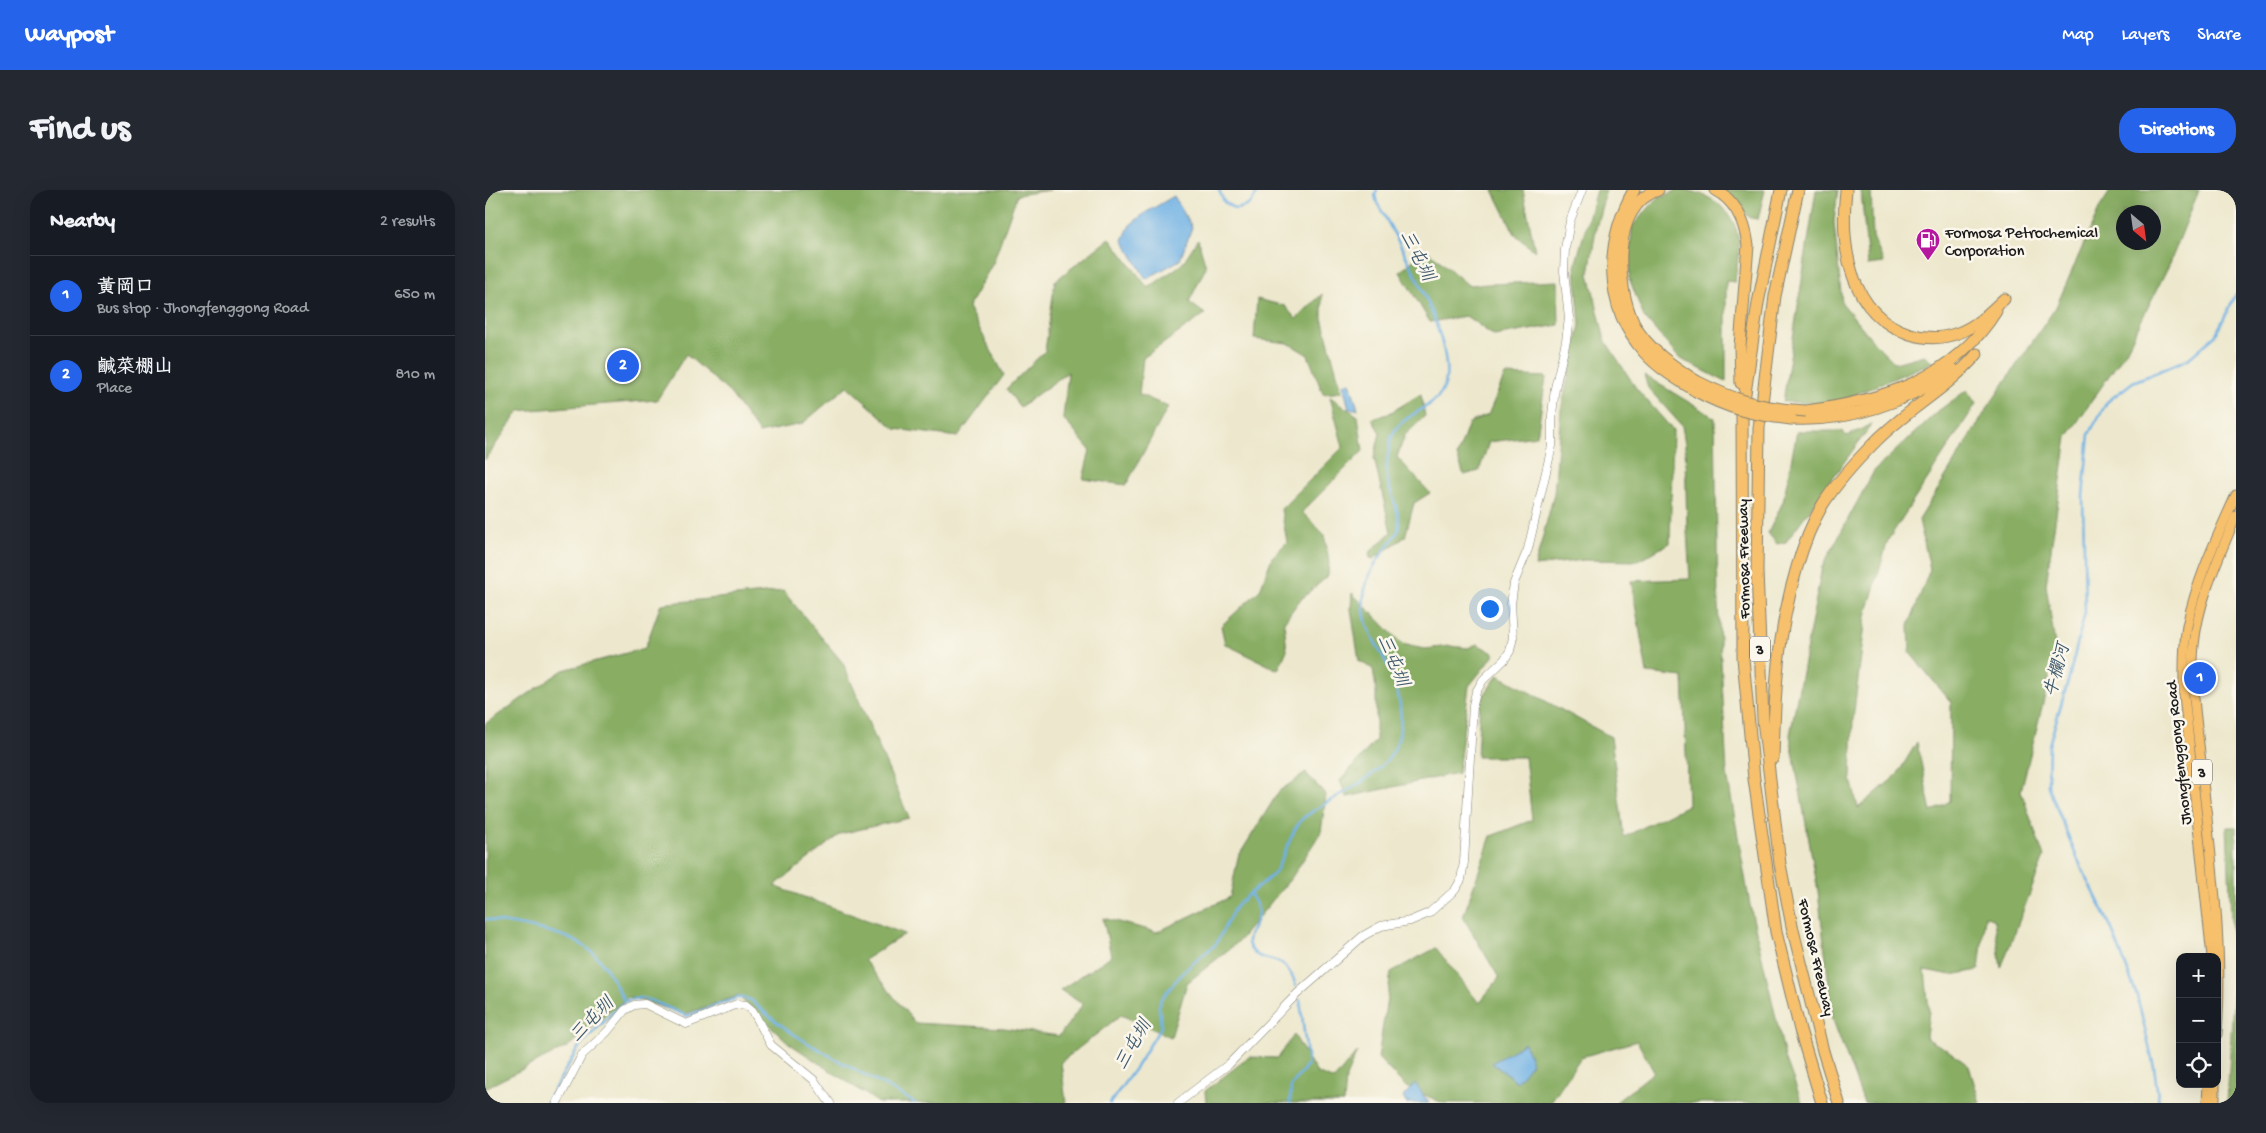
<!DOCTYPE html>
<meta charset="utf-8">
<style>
:root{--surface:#171b24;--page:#242831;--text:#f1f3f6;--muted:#9ea1a6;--line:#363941;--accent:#2563eb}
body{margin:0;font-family:"Gochi Hand","LXGW WenKai TC",sans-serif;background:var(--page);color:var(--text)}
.controls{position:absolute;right:15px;bottom:15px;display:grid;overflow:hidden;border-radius:10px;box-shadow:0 5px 20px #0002}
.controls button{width:45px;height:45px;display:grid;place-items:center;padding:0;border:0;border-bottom:1px solid var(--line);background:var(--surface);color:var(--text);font:25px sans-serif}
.compass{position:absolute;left:1631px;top:15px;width:45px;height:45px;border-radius:50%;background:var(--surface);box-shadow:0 5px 20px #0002;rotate:151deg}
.you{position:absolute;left:1004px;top:418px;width:18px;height:18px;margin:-12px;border:4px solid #fff;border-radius:50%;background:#1a73e8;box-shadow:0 0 0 8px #1a73e833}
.badge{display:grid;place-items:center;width:32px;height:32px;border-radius:50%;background:var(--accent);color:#fff;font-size:16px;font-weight:700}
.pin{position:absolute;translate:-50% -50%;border:2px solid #fff;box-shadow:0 1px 5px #0006}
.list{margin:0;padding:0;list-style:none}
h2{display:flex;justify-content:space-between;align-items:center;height:65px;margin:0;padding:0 20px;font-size:21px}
h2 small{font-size:16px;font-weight:400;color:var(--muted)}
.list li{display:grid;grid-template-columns:32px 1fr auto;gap:15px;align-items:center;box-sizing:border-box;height:80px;padding:0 20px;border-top:1px solid var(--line)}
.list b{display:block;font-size:19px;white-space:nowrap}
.list p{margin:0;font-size:16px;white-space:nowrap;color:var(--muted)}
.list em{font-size:16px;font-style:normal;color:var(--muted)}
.icon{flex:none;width:28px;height:28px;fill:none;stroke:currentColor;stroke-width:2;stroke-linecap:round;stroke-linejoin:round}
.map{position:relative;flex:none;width:1751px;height:913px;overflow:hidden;border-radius:20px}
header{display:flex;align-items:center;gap:30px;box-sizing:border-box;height:70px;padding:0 25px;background:var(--accent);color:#fff}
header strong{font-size:24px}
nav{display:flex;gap:28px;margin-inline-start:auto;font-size:18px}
.intro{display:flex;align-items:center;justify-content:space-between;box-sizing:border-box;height:120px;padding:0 30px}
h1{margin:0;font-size:35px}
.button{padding:12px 22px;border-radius:20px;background:var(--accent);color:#fff;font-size:18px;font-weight:700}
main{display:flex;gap:30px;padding:0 30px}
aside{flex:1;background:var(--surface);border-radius:20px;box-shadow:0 5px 20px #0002}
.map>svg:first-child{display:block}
.forest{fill:#88ad63;stroke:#526440;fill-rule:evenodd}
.water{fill:#6fb1e4;stroke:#466680}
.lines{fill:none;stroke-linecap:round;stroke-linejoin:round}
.stream{stroke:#6fb1e4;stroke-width:2.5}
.tertiary-casing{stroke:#848274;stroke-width:9}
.primary-casing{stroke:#848274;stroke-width:11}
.motorway-casing{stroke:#848274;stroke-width:13}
.tertiary{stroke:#fff;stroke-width:8}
.primary{stroke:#f7c06c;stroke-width:9}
.motorway{stroke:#f7c06c;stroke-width:11}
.motorway-bridge-casing{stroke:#848274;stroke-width:13;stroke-linecap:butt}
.motorway-bridge{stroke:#f7c06c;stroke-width:11}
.labels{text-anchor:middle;stroke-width:5;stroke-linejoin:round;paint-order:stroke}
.shield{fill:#fbf7ec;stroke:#5f5e5a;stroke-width:1}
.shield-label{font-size:15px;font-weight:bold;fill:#1c1c1c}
.poi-label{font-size:16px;fill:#1c1c1c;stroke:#fbf7ec;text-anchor:start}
.street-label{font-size:16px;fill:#1c1c1c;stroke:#fbf7ec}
.water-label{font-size:18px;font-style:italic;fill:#3d586c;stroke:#fbf7ec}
</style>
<header>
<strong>Waypost</strong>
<nav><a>Map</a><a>Layers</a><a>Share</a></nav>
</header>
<div class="intro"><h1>Find us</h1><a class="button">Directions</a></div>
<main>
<aside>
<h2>Nearby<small>2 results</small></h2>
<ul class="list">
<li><span class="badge">1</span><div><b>黃岡口</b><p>Bus stop · Jhongfenggong Road</p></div><em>650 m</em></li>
<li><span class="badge">2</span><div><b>鹹菜棚山</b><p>Place</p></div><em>810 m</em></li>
</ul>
</aside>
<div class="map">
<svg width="1751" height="913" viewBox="0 0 1751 913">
<rect width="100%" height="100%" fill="#fbf7ec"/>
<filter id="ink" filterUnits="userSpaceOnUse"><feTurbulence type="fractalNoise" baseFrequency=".02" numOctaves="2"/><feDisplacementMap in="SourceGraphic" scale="10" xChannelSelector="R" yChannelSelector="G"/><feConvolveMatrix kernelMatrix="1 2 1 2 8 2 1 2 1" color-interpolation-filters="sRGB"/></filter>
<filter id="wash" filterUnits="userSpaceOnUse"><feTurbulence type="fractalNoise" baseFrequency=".0096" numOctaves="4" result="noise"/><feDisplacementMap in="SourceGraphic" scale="20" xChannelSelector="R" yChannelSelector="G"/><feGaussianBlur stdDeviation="1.12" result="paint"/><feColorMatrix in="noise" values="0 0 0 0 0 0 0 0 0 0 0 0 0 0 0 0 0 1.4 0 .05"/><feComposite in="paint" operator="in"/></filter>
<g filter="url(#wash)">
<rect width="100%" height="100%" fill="#ede8cd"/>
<g class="forest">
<polygon points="0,0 565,0 532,5 508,73 483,117 519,185 473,247 410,239 362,196 317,234 274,243 245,203 201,164 172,210 34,221 0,270"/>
<polygon points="1008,0 1038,0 1050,61 1031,46"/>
<polygon points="1111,0 1121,0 1111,38 1104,84 1120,150 1151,198 1188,240 1185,353 1153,371 1099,370 1050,376 1069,304 1076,220 1095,135 1090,76"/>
<path d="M1194,0C1225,0 1254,24 1254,56C1254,68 1251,80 1250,92L1241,91V192L1194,168L1159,127L1144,88L1147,36L1174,7Z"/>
<polygon points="1239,0 1280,0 1273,29 1265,28"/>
<polygon points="1331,0 1353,0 1349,32 1357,113 1389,152 1410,173 1439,165 1448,172 1350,213 1298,212"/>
<polygon points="1376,0 1386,0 1388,47 1399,73 1383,75"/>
<path d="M1626,0H1714L1685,73L1641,161L1582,247L1561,395L1571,461L1536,601L1559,667L1516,778L1509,730L1500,726L1494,780L1466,785L1440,780L1444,821L1441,848L1464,861L1484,876L1495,913H1379L1348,830L1333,701L1305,545L1337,377L1389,281L1453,221L1482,200L1491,214L1403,350L1381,426L1368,529L1366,589L1373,618L1412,585L1432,552L1446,622L1465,611L1466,512L1425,463L1424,435L1445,379L1434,330L1503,217L1571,117L1615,17ZM1638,22H1668V52H1638Z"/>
<polygon points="625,48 663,98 697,74 713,49 721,77 704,112 720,124 658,168 654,204 683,217 641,295 598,289 605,260 578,228 583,182 535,217 521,199 560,161 570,91"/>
<polygon points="941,59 983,95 1073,91 1074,135 1009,146 981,126 945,132 915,82"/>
<polygon points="837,104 837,128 857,202 838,204 823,165 803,153 769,149 772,109 800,116 811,129"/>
<polygon points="1020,185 1061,187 1052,246 1004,252 994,281 979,285 972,266 984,233 1003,225"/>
<polygon points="1159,185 1230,228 1233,414 1242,584 1265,715 1300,867 1317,913 1130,913 1169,882 1152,851 1096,867 1065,913 958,913 921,897 893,868 906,782 951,758 994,813 1014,788 978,727 1006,646 1047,630 1040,567 992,567 995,511 1013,485 1126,547 1139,647 1203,615 1198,487 1162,483 1146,391 1205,389 1202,341 1200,255 1197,236 1163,198"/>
<polygon points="936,204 940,226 920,245 912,267 945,303 929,313 920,347 888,369 885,368 884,363 906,342 889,268 895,243 887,229 903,224"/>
<polygon points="845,207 873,226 878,261 817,322 839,344 844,371 843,386 814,411 799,432 802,460 793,480 740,454 736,436 775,400 787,367 802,352 796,319 858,257"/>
<polygon points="1387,234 1301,352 1292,354 1283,343 1298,312 1312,241 1357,241 1362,246"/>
<polygon points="298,401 358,473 424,628 355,644 289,696 420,744 379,770 430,833 519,838 574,846 598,814 575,800 626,766 618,728 672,742 745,707 753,667 794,601 821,583 841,605 836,642 807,687 753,752 702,793 686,847 636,825 576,872 581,913 394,913 305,854 253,806 200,824 143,807 82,857 0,898 0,534 78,480 160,458 176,414"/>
<polygon points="867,403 917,454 940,459 965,456 983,458 992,454 1010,464 984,496 973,583 862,607 855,591 891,550 891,499 888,479 874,471 866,419"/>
<polygon points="1742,637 1751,637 1751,913 1742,913 1749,794"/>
<polygon points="809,845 832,883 849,890 872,862 861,887 859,913 721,913 720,901 764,867 793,868"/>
</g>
<g class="water">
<polygon points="689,6 707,37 695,70 661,89 638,50 645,35 660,23"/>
<polygon points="865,192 873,219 864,219 858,194"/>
<polygon points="1040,853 1047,873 1032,892 1007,873"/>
<polygon points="930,893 944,913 921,913 918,907"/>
</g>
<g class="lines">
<g class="stream">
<path d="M734,0L739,12L750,19C763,17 769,14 772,0"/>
<path d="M765,704C787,732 755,741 765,758C777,777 800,759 811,796"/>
<path d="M0,729C34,736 87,740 111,766C124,778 130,796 140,811"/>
<path d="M61,913L95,855L140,811L154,808L165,810L202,826L252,808H260L266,810C312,855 376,880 430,913"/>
<path d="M625,913L651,877L676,837L674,816L676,809L699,781L731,754L749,719L756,711L790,683L810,639L817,629C844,608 878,597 901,571C923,548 917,505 904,478C892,453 875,434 879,405C882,380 899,361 913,342C917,322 905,306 902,287C901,274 903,262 906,249C913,225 943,222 956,203C981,167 912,48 892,13L890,5L892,0"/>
<polyline points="805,913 806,896 823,874 815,810"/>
<polyline points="1674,913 1669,877 1652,806 1626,737 1592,668 1563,596 1564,555 1584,488 1600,422 1598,306 1604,244 1622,212 1648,192 1703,169 1730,146 1751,104"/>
</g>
</g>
</g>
<g filter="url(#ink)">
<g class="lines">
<defs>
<g id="tertiary">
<polyline points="72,913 97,865 122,842 140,820 149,815 160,814 201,834 252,814 261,815 268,821 286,855 329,890 345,913"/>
<polyline points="693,913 744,874 812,804 878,746 896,736 925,731 944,723 970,700 976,690 979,672 988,515 991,502 998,490 1019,470 1025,461 1028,447 1026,414 1029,393 1043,359 1067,256 1067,225 1070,198 1081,151 1084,128 1079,81 1080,59 1085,31 1097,0"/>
</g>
<g id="primary">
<path d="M1727,767L1699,505C1699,482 1698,458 1702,436C1711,391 1732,347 1751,305"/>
<path d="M1732,844C1739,753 1725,663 1716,572C1712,534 1705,494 1709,455C1713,411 1734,367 1751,326"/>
<polyline points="1722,913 1723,894"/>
<polyline points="1730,913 1730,894"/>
</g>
<g id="motorway">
<path d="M1149,0C1120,51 1118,116 1159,162C1173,178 1193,190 1211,201"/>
<path d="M1173,0C1125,16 1131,97 1149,134C1162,159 1188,176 1211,191"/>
<path d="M1230,0C1252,11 1260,33 1263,55L1255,156L1256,193"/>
<polyline points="1296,0 1273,113 1257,224 1258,468 1269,589 1291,742 1315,840 1337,913"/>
<polyline points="1313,0 1290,106 1274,238 1272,381 1278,530 1295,674 1307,736 1338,861 1354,913"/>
<path d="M1361,0C1355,55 1364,125 1425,144C1441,149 1457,149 1473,143C1492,136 1505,122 1519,109"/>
<path d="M1321,221C1396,211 1468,190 1511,121"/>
<path d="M1306,229C1363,232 1422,212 1469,180"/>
<path d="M1288,568C1290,499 1292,444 1312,377C1318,356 1327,333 1338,314C1353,291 1372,270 1392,250C1423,219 1463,198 1492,164"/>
</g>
</defs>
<use href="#tertiary" class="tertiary-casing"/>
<use href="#primary" class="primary-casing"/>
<use href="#motorway" class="motorway-casing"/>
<use href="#tertiary" class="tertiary"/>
<use href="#primary" class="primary"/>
<use href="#motorway" class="motorway"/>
<defs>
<g id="motorway-bridge">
<path d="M1211,191C1248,210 1278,219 1321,221"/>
<path d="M1211,201C1244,219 1269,225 1306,229"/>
</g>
</defs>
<use href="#motorway-bridge" class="motorway-bridge-casing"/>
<use href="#motorway-bridge" class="motorway-bridge"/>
</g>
</g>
<defs>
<symbol id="fuel-pin" viewBox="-11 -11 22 30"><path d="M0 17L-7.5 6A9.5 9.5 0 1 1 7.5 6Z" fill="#b5179e" stroke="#fbf7ec"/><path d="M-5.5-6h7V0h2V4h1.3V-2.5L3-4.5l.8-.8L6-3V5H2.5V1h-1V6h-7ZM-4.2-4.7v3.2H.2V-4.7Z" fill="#fff"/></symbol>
</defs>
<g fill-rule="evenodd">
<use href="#fuel-pin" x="1429" y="36" width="28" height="38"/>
</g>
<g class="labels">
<g class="shield">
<rect x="1265" y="446.5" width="20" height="25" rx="4"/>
<rect x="1707" y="569.5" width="20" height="25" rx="4"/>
</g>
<g class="shield-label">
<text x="1275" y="464">3</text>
<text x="1717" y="587">3</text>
</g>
<g class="poi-label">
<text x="1460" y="47">Formosa Petrochemical<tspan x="1460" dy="18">Corporation</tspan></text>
</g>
<g class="street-label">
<text transform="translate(1257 369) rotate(-91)" y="6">Formosa Freeway</text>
<text transform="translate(1692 563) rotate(-96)" y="6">Jhongfenggong Road</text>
<text transform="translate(1333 767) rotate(77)" y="6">Formosa Freeway</text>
</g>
<g class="water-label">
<text transform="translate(933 65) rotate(63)" y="6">三屯圳</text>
<text transform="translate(909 470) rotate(67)" y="6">三屯圳</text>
<text transform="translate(1571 480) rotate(-75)" y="6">牛欄河</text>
<text transform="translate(106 829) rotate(-46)" y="6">三屯圳</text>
<text transform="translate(647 854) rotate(-60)" y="6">三屯圳</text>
</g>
</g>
</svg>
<div class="controls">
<button>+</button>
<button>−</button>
<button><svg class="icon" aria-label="locate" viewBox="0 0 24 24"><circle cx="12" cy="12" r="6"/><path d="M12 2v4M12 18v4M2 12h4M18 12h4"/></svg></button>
</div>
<svg class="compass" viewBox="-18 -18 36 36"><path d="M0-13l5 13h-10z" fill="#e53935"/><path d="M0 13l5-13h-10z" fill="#9ea1a6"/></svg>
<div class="you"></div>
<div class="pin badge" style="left:1715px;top:488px">1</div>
<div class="pin badge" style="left:138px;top:176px">2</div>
</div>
</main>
